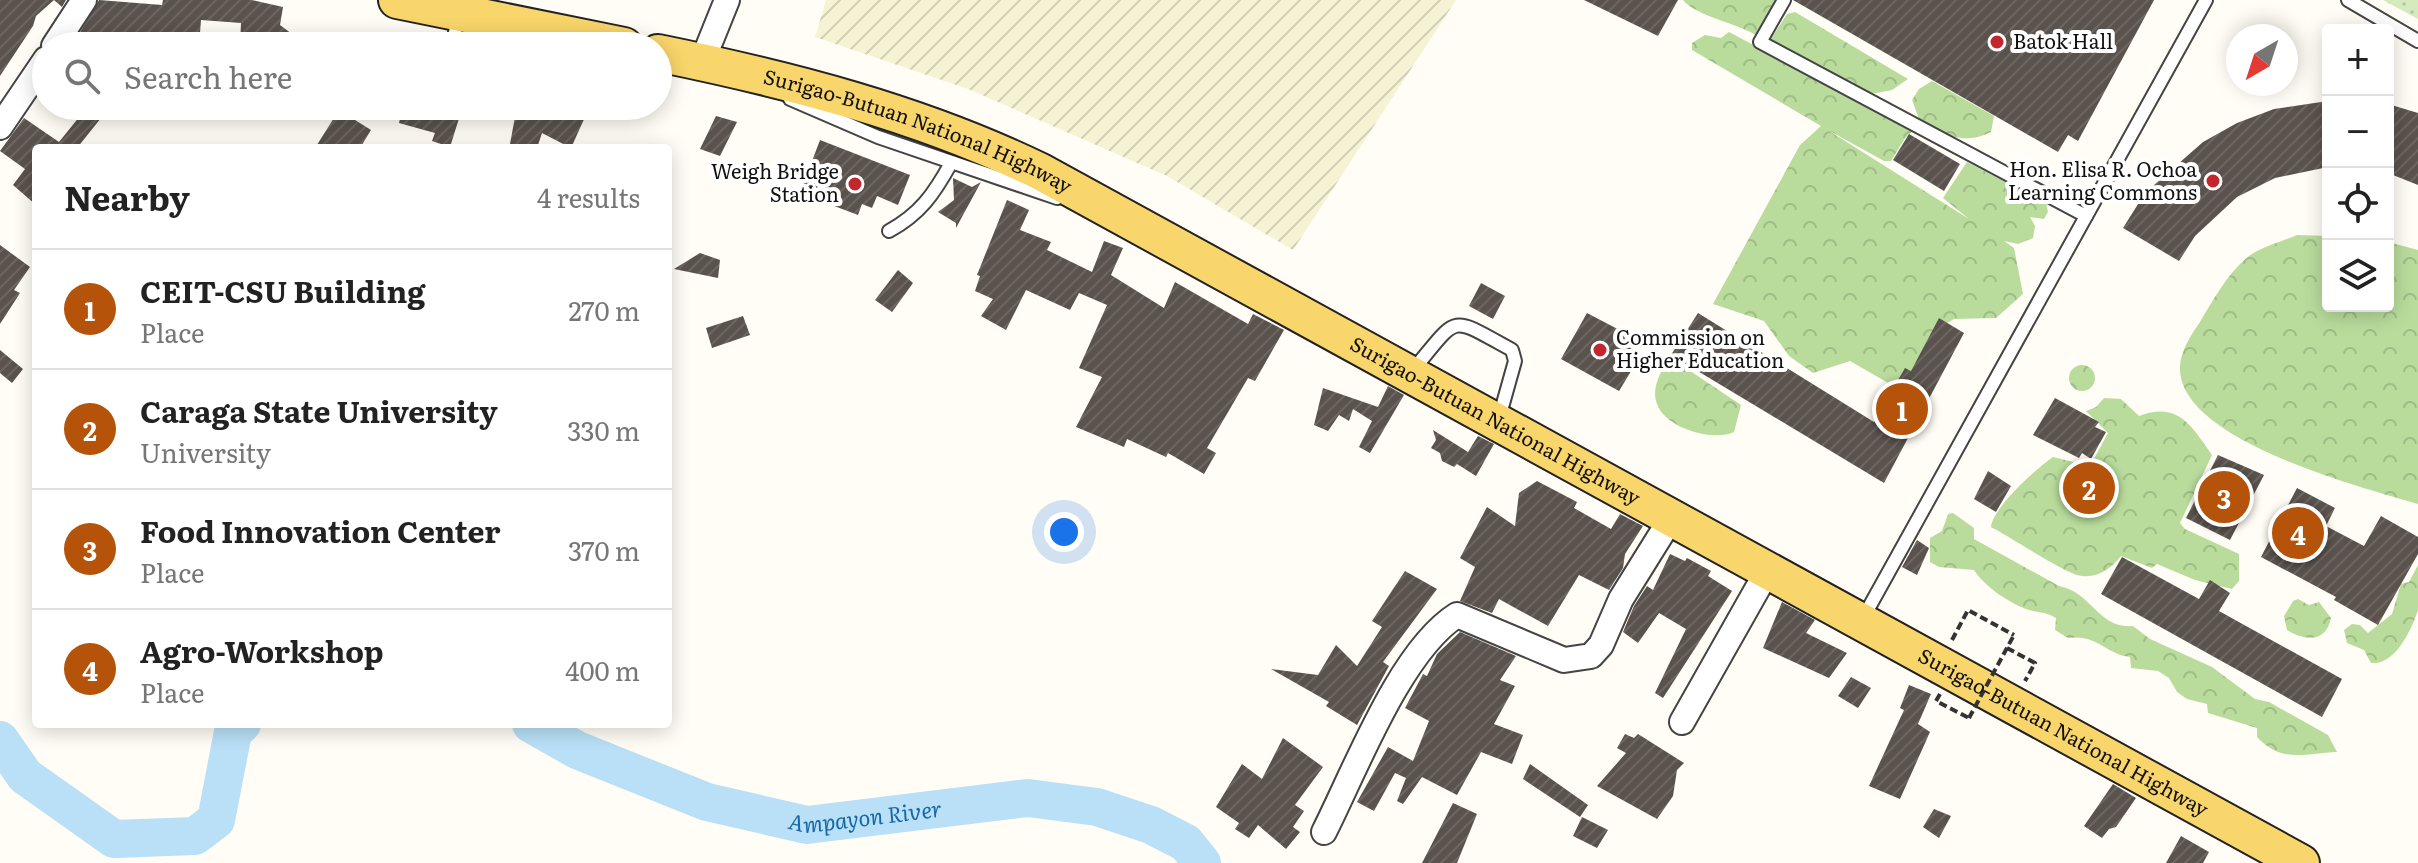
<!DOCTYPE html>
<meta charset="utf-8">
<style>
:root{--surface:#fff;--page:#f2f2f2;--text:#222;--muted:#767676;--line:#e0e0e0;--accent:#b45309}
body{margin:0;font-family:Literata,serif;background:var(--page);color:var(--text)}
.controls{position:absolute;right:24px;top:24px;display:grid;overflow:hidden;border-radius:8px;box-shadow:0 4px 20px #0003}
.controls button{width:72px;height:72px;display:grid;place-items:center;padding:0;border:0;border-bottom:2px solid var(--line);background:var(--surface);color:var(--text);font:40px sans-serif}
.compass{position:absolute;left:2226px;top:24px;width:72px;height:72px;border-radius:50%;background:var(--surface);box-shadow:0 4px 20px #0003;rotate:219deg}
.you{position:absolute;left:1064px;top:532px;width:28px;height:28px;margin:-20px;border:6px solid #fff;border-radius:50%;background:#1a73e8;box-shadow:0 0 0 12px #1a73e833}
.badge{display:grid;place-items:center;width:52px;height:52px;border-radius:50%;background:var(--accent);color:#fff;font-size:26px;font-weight:700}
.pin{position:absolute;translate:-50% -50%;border:4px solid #fff;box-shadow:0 2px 8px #0006}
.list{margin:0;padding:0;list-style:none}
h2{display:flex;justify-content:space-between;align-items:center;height:104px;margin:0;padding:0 32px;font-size:34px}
h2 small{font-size:26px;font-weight:400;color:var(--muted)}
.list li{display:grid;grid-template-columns:52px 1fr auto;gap:24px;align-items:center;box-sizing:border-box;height:120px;padding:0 32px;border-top:2px solid var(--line)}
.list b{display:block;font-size:30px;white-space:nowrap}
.list p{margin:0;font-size:26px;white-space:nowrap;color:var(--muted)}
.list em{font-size:26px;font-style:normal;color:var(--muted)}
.icon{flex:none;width:44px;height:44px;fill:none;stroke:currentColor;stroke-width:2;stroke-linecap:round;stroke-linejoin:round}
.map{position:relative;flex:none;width:2418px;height:863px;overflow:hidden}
.search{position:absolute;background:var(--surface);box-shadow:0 4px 20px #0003;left:32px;top:32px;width:640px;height:88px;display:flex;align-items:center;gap:20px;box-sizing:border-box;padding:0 28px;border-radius:44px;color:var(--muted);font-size:30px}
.panel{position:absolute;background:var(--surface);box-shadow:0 4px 20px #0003;left:32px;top:144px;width:640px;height:584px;border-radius:8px}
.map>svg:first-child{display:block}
.farmland{fill:url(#farmland-furrows)}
.forest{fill:url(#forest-crowns)}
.park{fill:url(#park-dots)}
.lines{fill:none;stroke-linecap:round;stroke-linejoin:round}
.river{stroke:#b9e0f7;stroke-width:38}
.building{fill:url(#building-hatch)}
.service-casing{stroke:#444;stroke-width:16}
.minor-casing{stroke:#444;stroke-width:28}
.primary-casing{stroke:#222;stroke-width:40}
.path{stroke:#333;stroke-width:4;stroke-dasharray:8 4;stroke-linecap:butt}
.service{stroke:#fff;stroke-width:12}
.minor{stroke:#fff;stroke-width:24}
.primary{stroke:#f9d66b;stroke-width:36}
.path-bridge{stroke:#333;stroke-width:4;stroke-dasharray:8 4;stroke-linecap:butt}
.poi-dot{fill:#c4262e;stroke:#fff;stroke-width:3}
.labels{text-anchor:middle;stroke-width:8;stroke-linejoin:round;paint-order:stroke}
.poi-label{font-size:20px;fill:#111;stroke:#fff;text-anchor:start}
.street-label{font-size:20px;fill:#111;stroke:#fff}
.water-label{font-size:22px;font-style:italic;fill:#1768a6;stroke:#fff}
</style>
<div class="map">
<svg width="2418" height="863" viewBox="0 0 2418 863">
<defs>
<pattern id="farmland-furrows" width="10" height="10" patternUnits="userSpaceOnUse" patternTransform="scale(2)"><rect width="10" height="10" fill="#f6f3d4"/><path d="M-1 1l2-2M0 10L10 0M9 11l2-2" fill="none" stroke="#d2cfb5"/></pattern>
<pattern id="forest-crowns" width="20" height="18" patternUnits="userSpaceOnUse" patternTransform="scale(2)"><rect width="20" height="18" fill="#b9dc9c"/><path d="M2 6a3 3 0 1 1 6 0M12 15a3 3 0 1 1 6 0" fill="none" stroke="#9ebc85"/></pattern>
<pattern id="park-dots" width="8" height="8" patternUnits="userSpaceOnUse" patternTransform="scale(2)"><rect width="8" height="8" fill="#d5ebbd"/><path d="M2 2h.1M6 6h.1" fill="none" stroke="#b6c8a1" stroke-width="1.8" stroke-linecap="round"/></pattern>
<pattern id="building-hatch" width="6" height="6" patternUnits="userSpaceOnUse" patternTransform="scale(2)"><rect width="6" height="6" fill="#5a524d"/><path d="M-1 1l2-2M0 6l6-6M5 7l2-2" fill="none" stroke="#6d6662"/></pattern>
</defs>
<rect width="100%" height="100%" fill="#fffdf5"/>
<polygon class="farmland" points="826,0 1456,0 1293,250 1167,176 968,89 815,37"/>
<g class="forest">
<path d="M1683,0H1779L1761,34L1756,35C1736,23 1696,16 1683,0Z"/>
<polygon points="1795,12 1908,79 1892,90 1871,94 1770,40 1787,14"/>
<polygon points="1729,32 1914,130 1905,138 1891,161 1884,161 1826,129 1969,219 1943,198 1967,162 2046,203 2048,212 2044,219 2030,217 2035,226 2033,238 2018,244 2004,241 2014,248 2023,294 1996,318 1954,319 1932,332 1919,371 1890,384 1850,361 1813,373 1789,356 1764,321 1713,304 1800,145 1821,126 1692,50 1692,43 1705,35 1721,38"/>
<path d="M1932,81L1994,116L1991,132C1960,147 1947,133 1919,119L1912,100L1919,89Z"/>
<path d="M2297,235L2328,236V306H2388V242L2418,250V504C2362,487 2176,440 2180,366C2181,350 2191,335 2200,322C2213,300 2231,268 2252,254C2265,246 2283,241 2297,235Z"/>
<path d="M1671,358L1741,405L1734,432C1713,442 1665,428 1657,404C1651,388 1661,369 1671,358Z"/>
<circle cx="2082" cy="378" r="13"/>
<path d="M2104,398L2121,399L2139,416C2179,401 2192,427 2212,455L2180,523L2185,529L2239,554V581L2232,589L2195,580L2157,564L2152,568L2121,556C2112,568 2098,578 2082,576C2067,575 2009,536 1991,527C1993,507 2037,468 2053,457L2090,466L2108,433L2086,411L2096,407Z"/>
<path d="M1953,513L1974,528V539L2059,586C2092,592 2098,629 2133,626L2150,639L2212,667L2255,699L2269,702L2328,735L2337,752C2305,753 2282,764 2257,737V728L2208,713L2207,704L2187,699L2177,692L2169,678L2158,671L2131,668L2130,657C2105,654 2098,634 2068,638L2055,630L2056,618C2045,611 2038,613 2026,609C2008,602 1984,586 1974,570L1939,567L1930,562V538L1942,531L1948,514Z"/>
<path d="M2418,565C2418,577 2418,599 2418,610C2413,626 2396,666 2371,663L2364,650L2347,643L2344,630L2352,624L2360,625L2368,633L2392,614L2401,584L2409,582Z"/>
<path d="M2298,599L2309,605L2319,602L2331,618C2326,643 2305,641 2287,630L2284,616L2293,601Z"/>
</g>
<polygon class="park" points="2383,0 2418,0 2418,19"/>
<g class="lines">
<g class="river">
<path id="s1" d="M531,724L577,750L707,802L807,825L1028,798L1097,807L1151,825L1186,843L1202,863"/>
<polyline points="0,740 25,776 114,839 195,836 216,820 233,732 242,724"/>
</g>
</g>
<g class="building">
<polygon points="0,0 66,0 62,7 54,0 36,16 33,26 0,76"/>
<polygon points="99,0 162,5 163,0 252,0 283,7 280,25 308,46 240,46 241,23 201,20 199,46 72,46"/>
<polygon points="1584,0 1678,0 1658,36"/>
<polygon points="1793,0 2154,0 2078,141 2068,135 2058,152"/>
<polygon points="2328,101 2328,167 2275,178 2237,197 2195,236 2179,261 2123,228 2145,193 2203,142 2237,123 2274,109"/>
<polygon points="2388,104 2418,113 2418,185 2388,173"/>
<polygon points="88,106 101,118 77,148 36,148 36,205 13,185 25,169 0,151 24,118 59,142"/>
<polygon points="403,106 462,109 450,147 432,141 435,133 399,123"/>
<polygon points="517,106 590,106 571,148 542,133 537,148 510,144"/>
<polygon points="339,110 371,130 360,148 315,148"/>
<polygon points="716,116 737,122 720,156 700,149"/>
<polygon points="1909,134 1960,164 1944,191 1893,160"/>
<polygon points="820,140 910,175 898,205 877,196 872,208 862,204 858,215 800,193"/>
<polygon points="953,178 972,187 981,182 956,228 956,223 938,212 954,200"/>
<polygon points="1007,200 1029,210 1020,230 1051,242 1047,250 1092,272 1104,241 1123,248 1111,275 1164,308 1175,282 1248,324 1253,314 1284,330 1255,381 1248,378 1207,448 1216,453 1204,474 1168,453 1166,457 1127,439 1124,447 1076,427 1102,377 1079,368 1107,305 1079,293 1070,310 1026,290 1006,330 981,316 993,299 975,291 980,276 977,275"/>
<polygon points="0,245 30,267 14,290 20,293 0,324"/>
<polygon points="700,253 720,260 718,278 674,269"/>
<polygon points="898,270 913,283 892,312 875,300"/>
<polygon points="1481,283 1505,296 1493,319 1469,306"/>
<polygon points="1587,313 1629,335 1624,344 1641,355 1619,391 1561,359"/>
<polygon points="1698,313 1874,422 1905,368 1911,371 1939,318 1964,333 1884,483 1671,355"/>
<polygon points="743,316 750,335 712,348 706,328"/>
<polygon points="0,350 23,369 12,383 0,373"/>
<polygon points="1388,386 1404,395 1370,453 1359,447 1372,421 1353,409 1349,421 1339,415 1328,431 1314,425 1323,388 1378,407"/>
<polygon points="2055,398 2099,422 2095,427 2106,432 2091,459 2082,453 2079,458 2033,435"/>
<polygon points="1433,430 1468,452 1478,436 1494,444 1476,476 1457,464 1454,467 1442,461 1440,453 1431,448 1436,440"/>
<polygon points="2218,455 2264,475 2230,540 2186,518"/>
<polygon points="1988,471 2011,486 1996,512 1974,499"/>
<polygon points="1537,481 1577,502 1574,508 1611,529 1620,514 1643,526 1625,554 1623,568 1609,590 1579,575 1548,626 1499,599 1492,613 1460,601 1475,567 1460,558 1487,507 1515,526 1519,493"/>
<polygon points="2297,488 2335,508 2326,526 2364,546 2381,516 2418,537 2418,554 2378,625 2334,600 2336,597 2261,557"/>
<polygon points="1917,540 1929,548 1917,575 1902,567"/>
<polygon points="1670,554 1685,561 1687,558 1711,571 1708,576 1732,591 1663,698 1655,693 1686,629 1659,613 1638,643 1623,632 1634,606 1647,586 1653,590"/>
<polygon points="2122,557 2199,599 2210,580 2230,593 2219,611 2342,679 2322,717 2101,594"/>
<polygon points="1405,571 1437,589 1383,662 1389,666 1357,725 1326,706 1329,702 1271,669 1318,675 1336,645 1357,666 1382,627 1372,621"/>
<polygon points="1782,602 1815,620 1806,633 1847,653 1829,678 1763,648"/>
<polygon points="1460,632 1516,656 1500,680 1515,686 1494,724 1523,735 1512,764 1481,752 1457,795 1422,777 1403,804 1397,801 1406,778 1395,773 1374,811 1357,802 1388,747 1413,761 1429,721 1405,708 1423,674 1427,676 1437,654"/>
<polygon points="1851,677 1871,688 1858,708 1838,696"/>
<polygon points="1909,685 1931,694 1918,724 1930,732 1900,799 1869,786 1904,710 1900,708"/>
<polygon points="1625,734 1634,738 1638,734 1684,763 1677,770 1673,796 1657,819 1597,786 1626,753 1617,748"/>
<polygon points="1283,738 1323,767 1295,805 1304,811 1293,827 1300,832 1286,849 1258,825 1249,838 1235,829 1239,823 1216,807 1242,764 1262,779"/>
<polygon points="1530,764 1588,805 1580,817 1523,779"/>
<polygon points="2113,784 2136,798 2116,827 2109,829 2102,838 2084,826"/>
<polygon points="1453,803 1477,814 1457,863 1422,863"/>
<polygon points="1934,809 1951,816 1939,838 1923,827"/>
<polygon points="1582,817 1608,830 1597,848 1573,836"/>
<polygon points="2181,836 2209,852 2203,863 2166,863"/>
</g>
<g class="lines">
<defs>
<g id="service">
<polyline points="1784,0 1760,42 2086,216"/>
<polyline points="2348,0 2418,41"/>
<polyline points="452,46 459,14"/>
<polyline points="790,99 878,137 1057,198"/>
<path d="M889,231C920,214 934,194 951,163"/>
<path d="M1413,370C1460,314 1448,315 1512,350L1515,361L1499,418"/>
<polyline points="1862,620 2206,0"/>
</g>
<g id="minor">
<polyline points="54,46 84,0"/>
<polyline points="702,62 727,0"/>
<polyline points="0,127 46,59"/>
<polyline points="1682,722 1768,570"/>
<path d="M1324,832C1355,771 1400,651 1457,615L1564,660L1591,656L1601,645L1621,599L1672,517"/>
</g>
<g id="primary">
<polyline points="397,0 624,46"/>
<path id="s2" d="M658,53C790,80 919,113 1041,172L2301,863"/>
</g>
</defs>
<use href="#service" class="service-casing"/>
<use href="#minor" class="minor-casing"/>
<use href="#primary" class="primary-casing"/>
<g class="path">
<polyline points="1952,640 1968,610 2014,635"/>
<polyline points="2007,648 2035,663 2025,681"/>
<polyline points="1940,694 1936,701 1969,718"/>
</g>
<use href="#service" class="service"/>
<use href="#minor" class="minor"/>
<use href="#primary" class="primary"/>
<polyline class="path-bridge" points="1969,718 2014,635"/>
</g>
<g class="poi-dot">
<circle cx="1997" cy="42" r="8"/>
<circle cx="2213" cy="181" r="8"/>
<circle cx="855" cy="184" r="8"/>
<circle cx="1600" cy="350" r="8"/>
</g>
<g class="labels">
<g class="poi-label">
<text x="2013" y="49">Batok Hall</text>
<text x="2197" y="177" text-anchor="end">Hon. Elisa R. Ochoa<tspan x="2197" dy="23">Learning Commons</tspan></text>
<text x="839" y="179" text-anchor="end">Weigh Bridge<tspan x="839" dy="23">Station</tspan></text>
<text x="1616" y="345">Commission on<tspan x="1616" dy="23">Higher Education</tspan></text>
</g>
<g class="street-label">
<text dy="7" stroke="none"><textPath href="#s2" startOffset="272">Surigao-Butuan National Highway</textPath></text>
<text dy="7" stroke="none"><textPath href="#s2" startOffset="920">Surigao-Butuan National Highway</textPath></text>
<text dy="7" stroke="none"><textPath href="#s2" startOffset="1568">Surigao-Butuan National Highway</textPath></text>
</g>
<g class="water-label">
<text dy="8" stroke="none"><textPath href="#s1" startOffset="354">Ampayon River</textPath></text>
</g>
</g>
</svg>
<div class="controls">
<button>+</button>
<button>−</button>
<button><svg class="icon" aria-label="locate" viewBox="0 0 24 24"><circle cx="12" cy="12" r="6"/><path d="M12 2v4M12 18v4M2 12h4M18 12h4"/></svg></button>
<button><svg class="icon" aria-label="layers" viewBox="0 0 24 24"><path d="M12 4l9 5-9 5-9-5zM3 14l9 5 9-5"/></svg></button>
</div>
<svg class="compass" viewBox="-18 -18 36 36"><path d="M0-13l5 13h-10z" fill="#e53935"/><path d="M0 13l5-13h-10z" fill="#767676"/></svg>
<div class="you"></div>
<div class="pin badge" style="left:1902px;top:409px">1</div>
<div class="pin badge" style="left:2089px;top:488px">2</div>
<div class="pin badge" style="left:2224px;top:497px">3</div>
<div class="pin badge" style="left:2298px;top:533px">4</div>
<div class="search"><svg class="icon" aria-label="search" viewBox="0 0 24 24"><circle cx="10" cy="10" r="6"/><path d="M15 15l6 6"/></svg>Search here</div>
<section class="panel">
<h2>Nearby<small>4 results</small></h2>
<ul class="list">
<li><span class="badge">1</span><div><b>CEIT-CSU Building</b><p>Place</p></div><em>270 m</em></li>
<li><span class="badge">2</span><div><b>Caraga State University</b><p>University</p></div><em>330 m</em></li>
<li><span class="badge">3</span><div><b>Food Innovation Center</b><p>Place</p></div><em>370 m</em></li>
<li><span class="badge">4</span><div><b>Agro-Workshop</b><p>Place</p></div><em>400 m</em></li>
</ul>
</section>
</div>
